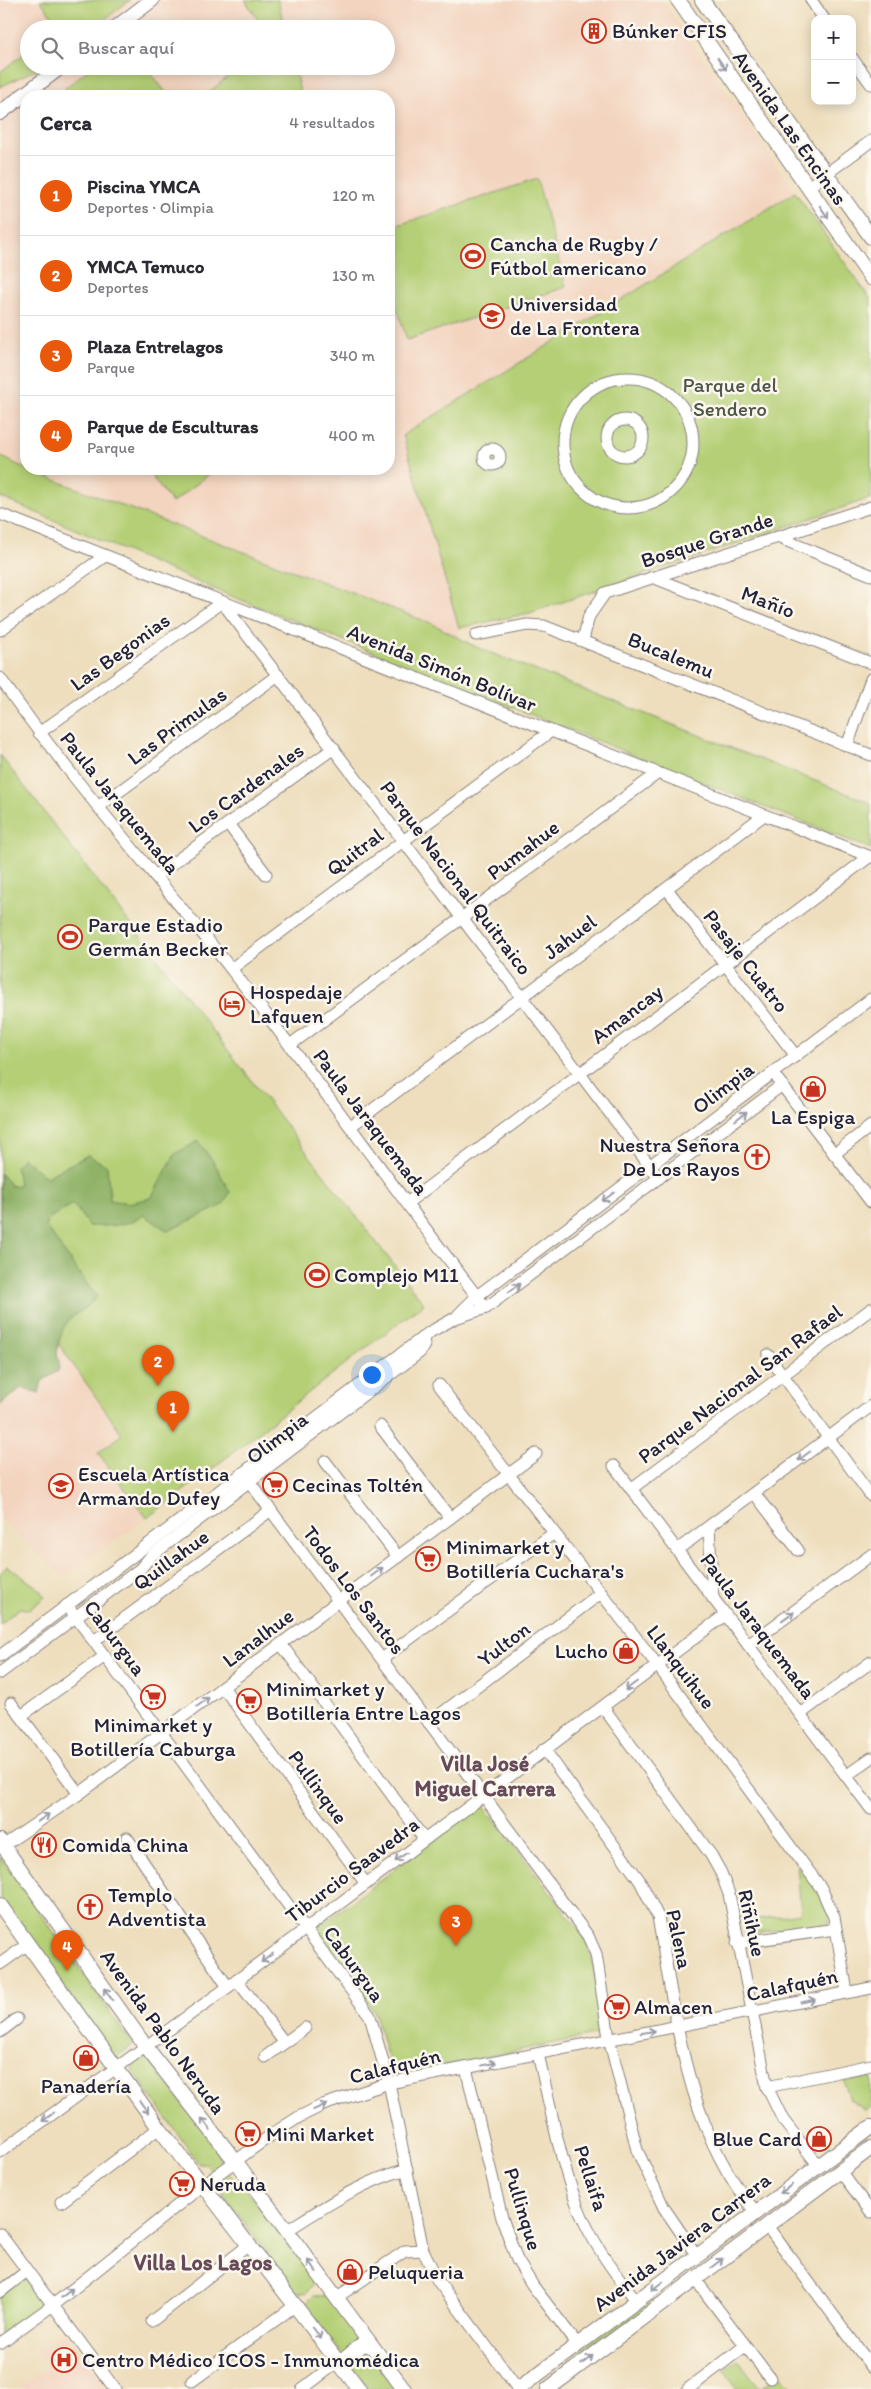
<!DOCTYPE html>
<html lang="es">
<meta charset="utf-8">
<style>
:root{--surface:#fff;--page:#f7f7f7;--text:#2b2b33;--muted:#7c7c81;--line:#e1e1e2;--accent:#ea580c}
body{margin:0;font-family:Itim,sans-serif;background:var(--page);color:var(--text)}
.controls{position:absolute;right:15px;top:15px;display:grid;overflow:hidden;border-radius:10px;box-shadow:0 2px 12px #0003}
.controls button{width:45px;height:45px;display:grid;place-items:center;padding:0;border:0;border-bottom:1px solid var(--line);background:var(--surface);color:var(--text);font:25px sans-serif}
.you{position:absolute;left:371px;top:1374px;width:18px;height:18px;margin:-12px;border:4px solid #fff;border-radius:50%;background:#1a73e8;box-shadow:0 0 0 8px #1a73e833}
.badge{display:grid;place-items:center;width:32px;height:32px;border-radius:50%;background:var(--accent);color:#fff;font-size:16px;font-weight:700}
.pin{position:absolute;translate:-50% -41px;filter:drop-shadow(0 1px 2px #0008)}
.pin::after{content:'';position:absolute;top:26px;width:18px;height:15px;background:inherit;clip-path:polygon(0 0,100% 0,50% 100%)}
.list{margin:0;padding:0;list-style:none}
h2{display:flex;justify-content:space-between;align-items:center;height:65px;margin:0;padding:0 20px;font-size:21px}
h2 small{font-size:16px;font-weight:400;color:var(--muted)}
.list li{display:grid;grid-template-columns:32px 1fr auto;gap:15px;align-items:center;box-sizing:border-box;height:80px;padding:0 20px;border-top:1px solid var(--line)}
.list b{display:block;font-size:19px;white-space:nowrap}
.list p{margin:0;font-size:16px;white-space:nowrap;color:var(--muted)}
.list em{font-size:16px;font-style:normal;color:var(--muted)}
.icon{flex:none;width:28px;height:28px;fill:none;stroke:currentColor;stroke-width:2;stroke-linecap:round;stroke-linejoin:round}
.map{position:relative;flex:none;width:871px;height:2389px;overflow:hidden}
.search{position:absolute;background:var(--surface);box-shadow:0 2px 12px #0003;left:20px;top:20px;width:375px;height:55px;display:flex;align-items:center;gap:12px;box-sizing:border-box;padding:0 18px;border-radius:28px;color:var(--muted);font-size:19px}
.panel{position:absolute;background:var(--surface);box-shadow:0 2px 12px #0003;left:20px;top:90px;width:375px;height:385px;border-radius:20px}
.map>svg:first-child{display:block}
.built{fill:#f3d4bf;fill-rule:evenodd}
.green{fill:#b4cf75;stroke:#6b7858}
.forest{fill:#8fb266;stroke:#586a50}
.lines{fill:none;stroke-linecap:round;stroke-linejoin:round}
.minor-casing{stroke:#88807c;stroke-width:13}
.major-casing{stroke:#88807c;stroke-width:16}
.minor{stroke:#fff;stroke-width:11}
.major{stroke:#fff;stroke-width:14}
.oneway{stroke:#9c9ca7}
.labels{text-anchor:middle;stroke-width:5;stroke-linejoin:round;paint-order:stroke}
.poi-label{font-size:21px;fill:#22223b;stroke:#fbf7ec;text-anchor:start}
.street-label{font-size:21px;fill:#22223b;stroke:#fbf7ec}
.park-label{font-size:21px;fill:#4e564c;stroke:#fbf7ec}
.neighbourhood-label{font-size:22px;font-weight:bold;fill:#664a59;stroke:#fbf7ec}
</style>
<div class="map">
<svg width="871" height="2389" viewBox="0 0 871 2389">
<rect width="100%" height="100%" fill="#fbf7ec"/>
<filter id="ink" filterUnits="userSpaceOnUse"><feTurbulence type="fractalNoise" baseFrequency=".02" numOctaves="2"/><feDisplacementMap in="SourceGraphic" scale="10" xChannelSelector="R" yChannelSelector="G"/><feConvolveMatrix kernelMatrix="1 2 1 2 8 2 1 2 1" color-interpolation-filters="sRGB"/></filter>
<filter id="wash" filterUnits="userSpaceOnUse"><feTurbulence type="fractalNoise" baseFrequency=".0096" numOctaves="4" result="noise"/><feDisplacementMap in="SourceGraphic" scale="20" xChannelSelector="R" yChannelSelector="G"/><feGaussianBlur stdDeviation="1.12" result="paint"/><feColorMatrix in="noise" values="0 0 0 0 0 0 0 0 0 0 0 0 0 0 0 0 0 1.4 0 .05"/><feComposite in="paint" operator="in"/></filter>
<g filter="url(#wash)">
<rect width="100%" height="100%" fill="#eedebd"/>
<g class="built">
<path d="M0,0H662L795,192L403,434L461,639L433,624L280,567L31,469H389V96H26V467L0,456ZM29,29H386V66H29Z"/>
<polygon points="53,1336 123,1434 98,1453 147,1518 64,1577 0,1519 0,1362"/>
<polygon points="65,2332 107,2389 19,2389 48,2368 36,2352"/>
</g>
<g class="green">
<polygon points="40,0 130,0 92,29 56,29 59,26"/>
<polygon points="245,0 278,0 285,29 264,29"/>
<polygon points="29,50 29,66 43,66 0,87 0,72"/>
<polygon points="93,66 145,66 169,96 71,96 65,88"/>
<polygon points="241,66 294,66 301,96 200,96 208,93"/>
<polygon points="537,179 566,287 407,340 389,283 389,228"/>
<polygon points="795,192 871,300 871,498 530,613 459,628 403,435"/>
<polygon points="0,456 26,469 433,624 476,647 871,803 871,849 221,592 0,497"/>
<polygon points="146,469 216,469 172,503"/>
<path d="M0,755L424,1304C330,1373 241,1449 147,1518L98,1453L122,1434L53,1336L0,1362Z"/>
<polygon points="7,1566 41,1590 45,1597 29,1610 20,1608 0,1624 0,1573"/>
<polygon points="482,1804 583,1935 592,1956 603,2033 393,2076 375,2013 314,1930"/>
<polygon points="0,1856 133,2045 115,2058 0,1898"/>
<polygon points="797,1865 827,1903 830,1923 746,1934 744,1921 801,1913"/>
<polygon points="146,2057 218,2148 219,2158 234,2180 241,2182 313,2278 312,2287 305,2293 296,2292 223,2194 223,2188 206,2164 199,2164 132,2069 134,2062"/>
<polygon points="871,2077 871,2106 865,2110 850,2100 844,2080"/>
<polygon points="25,2276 45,2303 0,2336 0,2295"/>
<polygon points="314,2295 328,2297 396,2389 368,2389 306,2306 307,2301"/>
<path d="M662,2297L561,2371C581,2346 632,2307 662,2297Z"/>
<polygon points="738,2359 760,2389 780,2374 792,2389 737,2389 724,2370"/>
</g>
<path class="forest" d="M198,1141L215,1164L230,1192L223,1205L168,1231L144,1215C126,1227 109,1226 89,1226L73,1204L47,1220L46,1227C64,1250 78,1274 97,1296C88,1310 70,1314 63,1329C61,1335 57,1347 57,1352C58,1361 61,1363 58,1371L42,1381L39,1393L21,1388L0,1405V1173L11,1186L19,1185L16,1166L23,1158L46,1177L88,1155L107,1166L110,1200L129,1203L151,1198L175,1154Z"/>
</g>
<g filter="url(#ink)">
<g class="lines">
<defs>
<g id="minor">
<polyline points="811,0 824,19"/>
<polyline points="852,58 871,84"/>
<polyline points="807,188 871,141"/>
<circle cx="628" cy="443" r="65"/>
<circle cx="625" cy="438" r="18"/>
<circle cx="492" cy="457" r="8"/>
<polyline points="0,514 871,857"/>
<polyline points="777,537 871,575"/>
<polyline points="652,577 871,663"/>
<polyline points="0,630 105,556"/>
<polyline points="476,635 527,625 544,626 871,755"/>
<polyline points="583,640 589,616 605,593 871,507"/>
<path d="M0,678C71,780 154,872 231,969C319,1080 399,1197 486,1308"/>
<polyline points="39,733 222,602 659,1178"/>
<polyline points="847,746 871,679"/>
<polyline points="98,807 278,675"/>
<polyline points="228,824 266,874"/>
<polyline points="155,876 334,748"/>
<polyline points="667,889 796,1056"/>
<polyline points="231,969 551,731"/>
<polyline points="290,1045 658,773"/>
<polyline points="778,1080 871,1202"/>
<polyline points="351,1126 764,815"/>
<polyline points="834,1154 871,1126"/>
<polyline points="407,1203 869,857"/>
<polyline points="458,1315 477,1296 871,999"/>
<polyline points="768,1355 871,1496"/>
<polyline points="439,1385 658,1666 821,1888 834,1917 847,1992"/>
<polyline points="380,1426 450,1518"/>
<polyline points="325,1461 398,1557"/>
<polyline points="614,1466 871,1809"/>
<polyline points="243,1473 588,1936 596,1954 609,2038 637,2150 664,2208 697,2256"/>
<polyline points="631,1489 871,1309"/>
<polyline points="754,1493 798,1550"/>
<polyline points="709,1527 713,1599"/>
<polyline points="677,1550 871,1406"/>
<polyline points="67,1605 370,2016 389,2083 423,2250 438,2281 518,2389"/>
<polyline points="94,1641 271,1510"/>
<polyline points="281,1644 424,1839"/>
<polyline points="748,1645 871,1555"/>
<polyline points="0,1656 430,1332 455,1318 486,1308 782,1085"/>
<polyline points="382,1659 554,1533"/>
<polyline points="0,1673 140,1569 151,1556 420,1352 424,1345 423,1337"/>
<polyline points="223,1687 366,1884"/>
<polyline points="11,1703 79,1794"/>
<polyline points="603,1707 711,1855 721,1873 729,1894 767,2087 783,2120 819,2166"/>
<polyline points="800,1714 871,1662"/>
<polyline points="21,1716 105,1656"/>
<polyline points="429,1723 601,1593"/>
<path d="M544,1749L640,1881L658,1917C676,2017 687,2131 755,2211"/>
<polyline points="846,1776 871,1758"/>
<polyline points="127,1838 228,1987"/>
<polyline points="0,1848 79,1794 536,1454"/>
<polyline points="737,1943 836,1929"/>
<polyline points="0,1964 28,1944"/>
<polyline points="237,1980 284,2042"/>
<polyline points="0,2032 17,2019"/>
<path d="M538,2054C550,2104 559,2158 578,2207C591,2241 614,2273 637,2301"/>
<polyline points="265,2057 305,2028"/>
<polyline points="466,2068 502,2218 517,2260 533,2286 578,2345"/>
<polyline points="767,2087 871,2065"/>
<polyline points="0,2152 228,1987 725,1615"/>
<polyline points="840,2171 871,2212"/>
<polyline points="61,2202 159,2128"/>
<polyline points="767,2226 871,2366"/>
<path d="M286,2231C326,2206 361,2182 407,2169"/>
<polyline points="0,2234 115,2389"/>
<polyline points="695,2279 770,2378"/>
<polyline points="0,2292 27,2271"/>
<polyline points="336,2298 405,2251 423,2250"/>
<polyline points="152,2321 250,2244"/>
<polyline points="0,2343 53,2305 203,2185 274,2133 299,2117 323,2105 389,2083 871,1988"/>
<polyline points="192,2381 296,2305"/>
<polyline points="302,2389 339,2361"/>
<polyline points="688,2389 745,2346"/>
</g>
<g id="major">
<polyline points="678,0 871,278"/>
<polyline points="702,0 871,237"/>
<polyline points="114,29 152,0"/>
<polyline points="0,113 62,66"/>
<polyline points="0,1841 146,2047 236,2162 404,2389"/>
<polyline points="0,1905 159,2128 359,2389"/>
<polyline points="340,2363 363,2344 372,2346"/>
<polyline points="518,2389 871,2127"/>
<polyline points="548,2389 871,2148"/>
</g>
</defs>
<use href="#minor" class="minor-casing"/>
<use href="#major" class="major-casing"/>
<use href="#minor" class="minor"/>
<use href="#major" class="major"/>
</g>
<defs><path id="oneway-shaft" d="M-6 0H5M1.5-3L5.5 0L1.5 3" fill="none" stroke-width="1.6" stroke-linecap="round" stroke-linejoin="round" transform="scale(1.25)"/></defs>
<g class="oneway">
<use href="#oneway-shaft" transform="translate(722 64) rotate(55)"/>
<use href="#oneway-shaft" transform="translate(824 212) rotate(55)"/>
<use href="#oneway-shaft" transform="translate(741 1116) rotate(-37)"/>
<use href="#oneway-shaft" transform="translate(608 1197) rotate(143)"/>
<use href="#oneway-shaft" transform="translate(514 1288) rotate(-37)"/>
<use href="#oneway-shaft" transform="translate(804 1456) rotate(143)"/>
<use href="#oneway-shaft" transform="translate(377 1572) rotate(-37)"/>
<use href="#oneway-shaft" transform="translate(788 1616) rotate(-36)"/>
<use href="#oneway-shaft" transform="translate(631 1686) rotate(143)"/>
<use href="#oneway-shaft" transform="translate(203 1702) rotate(-37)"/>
<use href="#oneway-shaft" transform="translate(43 1818) rotate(-34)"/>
<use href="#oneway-shaft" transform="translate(401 1857) rotate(143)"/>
<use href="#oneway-shaft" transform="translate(267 1958) rotate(143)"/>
<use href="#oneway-shaft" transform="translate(108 1994) rotate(-125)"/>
<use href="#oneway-shaft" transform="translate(808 2001) rotate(-12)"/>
<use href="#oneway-shaft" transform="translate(648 2032) rotate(-9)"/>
<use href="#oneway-shaft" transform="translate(489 2064) rotate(-11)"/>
<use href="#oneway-shaft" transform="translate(144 2107) rotate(54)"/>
<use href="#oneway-shaft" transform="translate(320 2107) rotate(-24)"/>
<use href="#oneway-shaft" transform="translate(48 2117) rotate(144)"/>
<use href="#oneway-shaft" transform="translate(206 2124) rotate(-128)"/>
<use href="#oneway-shaft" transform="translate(786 2189) rotate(144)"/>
<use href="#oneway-shaft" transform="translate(717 2263) rotate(-37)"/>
<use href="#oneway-shaft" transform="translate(312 2266) rotate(-127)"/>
<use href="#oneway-shaft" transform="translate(657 2286) rotate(143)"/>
<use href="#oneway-shaft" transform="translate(67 2293) rotate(-39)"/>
<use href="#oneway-shaft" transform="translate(317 2333) rotate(53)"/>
<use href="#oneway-shaft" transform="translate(587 2360) rotate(-37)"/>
</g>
</g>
<defs>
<symbol id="building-ring" viewBox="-11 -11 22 22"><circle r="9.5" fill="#fbf7ec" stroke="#c8321e" stroke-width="1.5"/><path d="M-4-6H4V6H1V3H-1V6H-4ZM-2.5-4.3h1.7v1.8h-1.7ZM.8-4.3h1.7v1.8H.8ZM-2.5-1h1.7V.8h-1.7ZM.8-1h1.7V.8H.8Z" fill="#c8321e"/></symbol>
<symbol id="stadium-ring" viewBox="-11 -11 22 22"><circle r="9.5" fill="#fbf7ec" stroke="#c8321e" stroke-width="1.5"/><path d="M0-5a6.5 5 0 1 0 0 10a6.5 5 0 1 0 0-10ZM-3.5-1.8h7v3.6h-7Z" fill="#c8321e"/></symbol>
<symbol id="university-ring" viewBox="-11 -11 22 22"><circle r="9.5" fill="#fbf7ec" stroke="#c8321e" stroke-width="1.5"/><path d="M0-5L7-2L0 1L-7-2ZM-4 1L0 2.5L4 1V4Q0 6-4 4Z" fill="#c8321e"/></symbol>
<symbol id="hotel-ring" viewBox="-11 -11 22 22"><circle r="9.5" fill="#fbf7ec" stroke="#c8321e" stroke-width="1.5"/><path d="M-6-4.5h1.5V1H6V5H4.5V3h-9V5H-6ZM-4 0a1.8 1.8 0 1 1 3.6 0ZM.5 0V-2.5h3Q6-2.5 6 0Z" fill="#c8321e"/></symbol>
<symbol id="shop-ring" viewBox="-11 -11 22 22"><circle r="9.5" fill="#fbf7ec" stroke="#c8321e" stroke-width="1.5"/><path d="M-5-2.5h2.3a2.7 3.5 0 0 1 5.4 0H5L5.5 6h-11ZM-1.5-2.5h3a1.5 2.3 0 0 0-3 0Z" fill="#c8321e"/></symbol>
<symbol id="church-ring" viewBox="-11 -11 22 22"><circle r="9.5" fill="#fbf7ec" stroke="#c8321e" stroke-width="1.5"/><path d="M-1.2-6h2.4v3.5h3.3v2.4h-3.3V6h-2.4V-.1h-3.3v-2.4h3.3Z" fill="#c8321e"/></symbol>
<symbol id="supermarket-ring" viewBox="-11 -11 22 22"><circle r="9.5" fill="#fbf7ec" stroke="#c8321e" stroke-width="1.5"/><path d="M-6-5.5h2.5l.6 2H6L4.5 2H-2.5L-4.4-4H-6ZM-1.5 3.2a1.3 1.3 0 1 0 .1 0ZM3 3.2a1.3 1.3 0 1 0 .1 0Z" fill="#c8321e"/></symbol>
<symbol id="school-ring" viewBox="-11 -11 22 22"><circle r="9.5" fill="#fbf7ec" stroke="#c8321e" stroke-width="1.5"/><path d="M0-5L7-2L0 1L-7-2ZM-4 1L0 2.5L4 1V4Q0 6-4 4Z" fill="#c8321e"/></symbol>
<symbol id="restaurant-ring" viewBox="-11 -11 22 22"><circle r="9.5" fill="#fbf7ec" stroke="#c8321e" stroke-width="1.5"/><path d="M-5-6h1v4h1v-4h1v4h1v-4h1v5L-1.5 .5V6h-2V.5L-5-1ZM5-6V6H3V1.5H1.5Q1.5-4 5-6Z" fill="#c8321e"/></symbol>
<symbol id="hospital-ring" viewBox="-11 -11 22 22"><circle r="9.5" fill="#fbf7ec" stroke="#c8321e" stroke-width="1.5"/><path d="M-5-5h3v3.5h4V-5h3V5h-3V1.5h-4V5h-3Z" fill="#c8321e"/></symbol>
</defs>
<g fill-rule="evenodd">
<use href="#building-ring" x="580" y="17" width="28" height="28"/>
<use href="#stadium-ring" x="459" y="242" width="28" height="28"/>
<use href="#university-ring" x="478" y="302" width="28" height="28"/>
<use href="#stadium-ring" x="56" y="923" width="28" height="28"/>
<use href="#hotel-ring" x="218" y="990" width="28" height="28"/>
<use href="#shop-ring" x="799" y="1075" width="28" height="28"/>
<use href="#church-ring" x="743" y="1143" width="28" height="28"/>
<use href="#stadium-ring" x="303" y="1261" width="28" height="28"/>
<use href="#supermarket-ring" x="261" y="1471" width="28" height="28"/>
<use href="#school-ring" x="47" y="1472" width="28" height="28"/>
<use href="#supermarket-ring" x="414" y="1545" width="28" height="28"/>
<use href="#shop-ring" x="612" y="1637" width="28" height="28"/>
<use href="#supermarket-ring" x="139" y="1683" width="28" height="28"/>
<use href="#supermarket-ring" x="235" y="1687" width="28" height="28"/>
<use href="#restaurant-ring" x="30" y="1831" width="28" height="28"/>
<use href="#church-ring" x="76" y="1893" width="28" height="28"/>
<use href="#supermarket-ring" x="603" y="1993" width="28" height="28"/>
<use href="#shop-ring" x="72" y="2044" width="28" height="28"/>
<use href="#supermarket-ring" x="234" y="2120" width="28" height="28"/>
<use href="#shop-ring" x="805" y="2125" width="28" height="28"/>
<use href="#supermarket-ring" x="168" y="2170" width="28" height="28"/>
<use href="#shop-ring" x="336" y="2258" width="28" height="28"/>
<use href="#hospital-ring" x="50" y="2346" width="28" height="28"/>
</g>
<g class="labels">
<g class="poi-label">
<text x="612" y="38">Búnker CFIS</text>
<text x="490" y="251">Cancha de Rugby /<tspan x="490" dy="24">Fútbol americano</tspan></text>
<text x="510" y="311">Universidad<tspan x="510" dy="24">de La Frontera</tspan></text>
<text x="88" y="932">Parque Estadio<tspan x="88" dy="24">Germán Becker</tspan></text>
<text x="250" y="999">Hospedaje<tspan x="250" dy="24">Lafquen</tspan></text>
<text x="813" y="1124" text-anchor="middle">La Espiga</text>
<text x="740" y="1152" text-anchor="end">Nuestra Señora<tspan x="740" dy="24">De Los Rayos</tspan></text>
<text x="334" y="1282">Complejo M11</text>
<text x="78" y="1481">Escuela Artística<tspan x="78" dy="24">Armando Dufey</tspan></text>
<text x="292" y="1492">Cecinas Toltén</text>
<text x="446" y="1554">Minimarket y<tspan x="446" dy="24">Botillería Cuchara's</tspan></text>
<text x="608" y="1658" text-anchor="end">Lucho</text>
<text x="266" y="1696">Minimarket y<tspan x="266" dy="24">Botillería Entre Lagos</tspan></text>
<text x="153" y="1732" text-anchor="middle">Minimarket y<tspan x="153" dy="24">Botillería Caburga</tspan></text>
<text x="62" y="1852">Comida China</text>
<text x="108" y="1902">Templo<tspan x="108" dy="24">Adventista</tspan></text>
<text x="634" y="2014">Almacen</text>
<text x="86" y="2093" text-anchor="middle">Panadería</text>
<text x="266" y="2141">Mini Market</text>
<text x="802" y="2146" text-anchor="end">Blue Card</text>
<text x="200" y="2191">Neruda</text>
<text x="368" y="2279">Peluqueria</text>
<text x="82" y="2367">Centro Médico ICOS - Inmunomédica</text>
</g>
<g class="street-label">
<text transform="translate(790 128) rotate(55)" y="7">Avenida Las Encinas</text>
<text transform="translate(707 540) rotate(-18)" y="7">Bosque Grande</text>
<text transform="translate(768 602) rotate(21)" y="7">Mañío</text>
<text transform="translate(120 652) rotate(-36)" y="7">Las Begonias</text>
<text transform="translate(671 655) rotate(22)" y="7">Bucalemu</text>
<text transform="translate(442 668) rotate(22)" y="7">Avenida Simón Bolívar</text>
<text transform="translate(177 726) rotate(-36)" y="7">Las Primulas</text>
<text transform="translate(246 788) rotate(-36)" y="7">Los Cardenales</text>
<text transform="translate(120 803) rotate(51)" y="7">Paula Jaraquemada</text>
<text transform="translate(523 850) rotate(-37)" y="7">Pumahue</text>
<text transform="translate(355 852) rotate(-37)" y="7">Quitral</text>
<text transform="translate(456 878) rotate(53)" y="7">Parque Nacional Quitraico</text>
<text transform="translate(570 937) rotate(-37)" y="7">Jahuel</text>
<text transform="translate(746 961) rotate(52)" y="7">Pasaje Cuatro</text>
<text transform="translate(627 1014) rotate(-37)" y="7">Amancay</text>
<text transform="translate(723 1088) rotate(-37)" y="7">Olimpia</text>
<text transform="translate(371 1122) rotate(53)" y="7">Paula Jaraquemada</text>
<text transform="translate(740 1384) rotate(-37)" y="7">Parque Nacional San Rafael</text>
<text transform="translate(277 1438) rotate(-37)" y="7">Olimpia</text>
<text transform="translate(171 1560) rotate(-36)" y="7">Quillahue</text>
<text transform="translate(354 1590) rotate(53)" y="7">Todos Los Santos</text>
<text transform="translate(758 1626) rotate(53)" y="7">Paula Jaraquemada</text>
<text transform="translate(115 1638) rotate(53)" y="7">Caburgua</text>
<text transform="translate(258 1638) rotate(-37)" y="7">Lanalhue</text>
<text transform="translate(504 1644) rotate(-37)" y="7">Yulton</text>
<text transform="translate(681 1667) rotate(53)" y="7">Llanquihue</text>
<text transform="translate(318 1787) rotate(54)" y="7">Pullinque</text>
<text transform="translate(352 1870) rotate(-37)" y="7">Tiburcio Saavedra</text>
<text transform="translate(752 1923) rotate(78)" y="7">Riñihue</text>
<text transform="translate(679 1939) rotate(78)" y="7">Palena</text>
<text transform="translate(354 1964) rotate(54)" y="7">Caburgua</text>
<text transform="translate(792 1985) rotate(-12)" y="7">Calafquén</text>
<text transform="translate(163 2032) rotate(54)" y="7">Avenida Pablo Neruda</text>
<text transform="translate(395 2066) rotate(-14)" y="7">Calafquén</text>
<text transform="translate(591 2178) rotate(72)" y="7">Pellaifa</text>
<text transform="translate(523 2209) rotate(73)" y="7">Pullinque</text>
<text transform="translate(682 2242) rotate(-37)" y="7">Avenida Javiera Carrera</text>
</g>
<g class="park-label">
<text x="730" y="392">Parque del<tspan x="730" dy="24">Sendero</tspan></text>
</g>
<g class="neighbourhood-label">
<text x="485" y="1771">Villa José<tspan x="485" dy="25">Miguel Carrera</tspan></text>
<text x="203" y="2270">Villa Los Lagos</text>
</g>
</g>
</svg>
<div class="controls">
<button>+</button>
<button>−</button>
</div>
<div class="you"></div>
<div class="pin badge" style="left:173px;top:1432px">1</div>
<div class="pin badge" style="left:158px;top:1386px">2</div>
<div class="pin badge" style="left:456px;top:1946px">3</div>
<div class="pin badge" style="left:67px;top:1971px">4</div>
<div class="search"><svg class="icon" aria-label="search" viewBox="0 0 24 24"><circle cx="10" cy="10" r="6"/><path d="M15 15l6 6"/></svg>Buscar aquí</div>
<section class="panel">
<h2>Cerca<small>4 resultados</small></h2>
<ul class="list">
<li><span class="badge">1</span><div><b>Piscina YMCA</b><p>Deportes · Olimpia</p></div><em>120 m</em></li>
<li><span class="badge">2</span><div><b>YMCA Temuco</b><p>Deportes</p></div><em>130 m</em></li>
<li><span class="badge">3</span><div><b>Plaza Entrelagos</b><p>Parque</p></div><em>340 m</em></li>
<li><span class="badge">4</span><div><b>Parque de Esculturas</b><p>Parque</p></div><em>400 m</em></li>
</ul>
</section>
</div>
